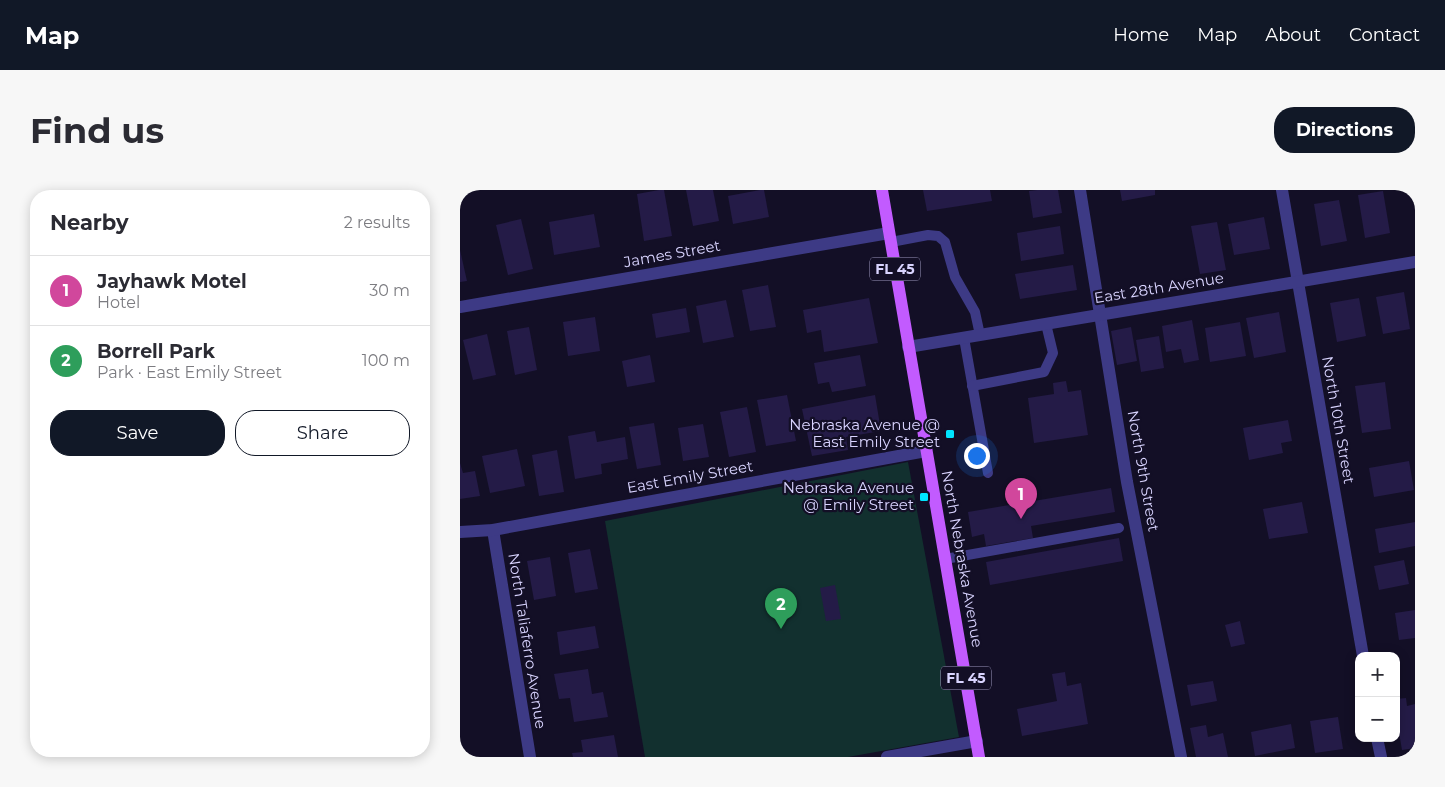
<!DOCTYPE html>
<meta charset="utf-8">
<style>
:root{--surface:#fff;--page:#f7f7f7;--text:#2b2b33;--muted:#7c7c81;--line:#e1e1e2;--accent:#111827}
body{margin:0;font-family:Montserrat,sans-serif;background:var(--page);color:var(--text)}
.controls{position:absolute;right:15px;bottom:15px;display:grid;overflow:hidden;border-radius:10px;box-shadow:0 2px 12px #0003}
.controls button{width:45px;height:45px;display:grid;place-items:center;padding:0;border:0;border-bottom:1px solid var(--line);background:var(--surface);color:var(--text);font:25px sans-serif}
.you{position:absolute;left:516px;top:265px;width:18px;height:18px;margin:-12px;border:4px solid #fff;border-radius:50%;background:#1a73e8;box-shadow:0 0 0 8px #1a73e833}
.badge{display:grid;place-items:center;width:32px;height:32px;border-radius:50%;background:var(--accent);color:#fff;font-size:16px;font-weight:700}
.pin{position:absolute;translate:-50% -41px;filter:drop-shadow(0 1px 2px #0008)}
.pin::after{content:'';position:absolute;top:26px;width:18px;height:15px;background:inherit;clip-path:polygon(0 0,100% 0,50% 100%)}
.list{margin:0;padding:0;list-style:none}
h2{display:flex;justify-content:space-between;align-items:center;height:65px;margin:0;padding:0 20px;font-size:21px}
h2 small{font-size:16px;font-weight:400;color:var(--muted)}
.list li{display:grid;grid-template-columns:32px 1fr auto;gap:15px;align-items:center;box-sizing:border-box;height:70px;padding:0 20px;border-top:1px solid var(--line)}
.list b{display:block;font-size:19px;white-space:nowrap}
.list p{margin:0;font-size:16px;white-space:nowrap;color:var(--muted)}
.list em{font-size:16px;font-style:normal;color:var(--muted)}
.actions{display:flex;gap:10px;padding:15px 20px}
.actions a{flex:1;padding:11px 0;border:1px solid var(--accent);border-radius:20px;text-align:center;font-size:18px;color:var(--accent)}
.actions .main{background:var(--accent);color:#fff}
.map{position:relative;flex:none;width:955px;height:567px;overflow:hidden;border-radius:20px}
header{display:flex;align-items:center;gap:30px;box-sizing:border-box;height:70px;padding:0 25px;background:var(--accent);color:#fff}
header strong{font-size:24px}
nav{display:flex;gap:28px;margin-inline-start:auto;font-size:18px}
.intro{display:flex;align-items:center;justify-content:space-between;box-sizing:border-box;height:120px;padding:0 30px}
h1{margin:0;font-size:35px}
.button{padding:12px 22px;border-radius:20px;background:var(--accent);color:#fff;font-size:18px;font-weight:700}
main{display:flex;gap:30px;padding:0 30px}
aside{flex:1;background:var(--surface);border-radius:20px;box-shadow:0 2px 12px #0003}
.map>svg:first-child{display:block}
.green{fill:#12302f}
.building{fill:#241b47}
.lines{fill:none;stroke-linecap:round;stroke-linejoin:round}
.lane{stroke:#3d3a85;stroke-width:10}
.street{stroke:#3d3a85;stroke-width:12}
.primary{stroke:#c25bff;stroke-width:12}
.poi-dot{fill:#00e5ff;stroke:#130f26;stroke-width:2}
.labels{text-anchor:middle;stroke-width:4.5;stroke-linejoin:round;paint-order:stroke}
.shield{fill:#130f26;stroke:#9e99be;stroke-width:1}
.shield-label{font-size:14px;font-weight:bold;fill:#d9d4ff}
.street-label{font-size:15px;fill:#d9d4ff;stroke:#130f26}
.poi-label{font-size:15px;fill:#d9d4ff;stroke:#130f26;text-anchor:end}
</style>
<header>
<strong>Map</strong>
<nav><a>Home</a><a>Map</a><a>About</a><a>Contact</a></nav>
</header>
<div class="intro"><h1>Find us</h1><a class="button">Directions</a></div>
<main>
<aside>
<h2>Nearby<small>2 results</small></h2>
<ul class="list">
<li><span class="badge" style="background:#d1479c">1</span><div><b>Jayhawk Motel</b><p>Hotel</p></div><em>30 m</em></li>
<li><span class="badge" style="background:#2e9e5b">2</span><div><b>Borrell Park</b><p>Park · East Emily Street</p></div><em>100 m</em></li>
</ul>
<div class="actions"><a class="main">Save</a><a>Share</a></div>
</aside>
<div class="map">
<svg width="955" height="567" viewBox="0 0 955 567">
<rect width="100%" height="100%" fill="#130f26"/>
<polygon class="green" points="448,272 499,547 388,567 185,567 145,331"/>
<g class="building">
<polygon points="199,0 204,0 212,46 184,51 177,4"/>
<polygon points="226,0 253,0 259,31 233,36"/>
<polygon points="300,0 304,0 309,27 273,34 268,6"/>
<polygon points="463,0 530,0 532,11 467,21"/>
<polygon points="577,0 598,0 602,23 573,28 569,1"/>
<polygon points="660,0 695,0 695,5 662,11"/>
<polygon points="923,1 930,43 905,48 898,5"/>
<polygon points="879,10 887,51 861,56 854,14"/>
<polygon points="134,24 140,57 94,65 89,32"/>
<polygon points="804,27 810,59 774,65 768,34"/>
<polygon points="61,29 73,79 48,85 36,35"/>
<polygon points="757,32 766,80 740,84 731,36"/>
<polygon points="600,36 604,64 561,71 557,43"/>
<polygon points="0,60 7,91 0,92"/>
<polygon points="613,75 617,100 560,109 555,84"/>
<polygon points="308,95 316,137 290,141 282,100"/>
<polygon points="944,102 950,139 923,144 916,107"/>
<polygon points="409,108 418,153 364,162 361,140 347,143 343,120"/>
<polygon points="899,108 906,146 877,152 870,113"/>
<polygon points="266,110 274,147 243,153 236,116"/>
<polygon points="226,118 230,142 196,148 192,124"/>
<polygon points="819,122 826,162 794,168 786,128"/>
<polygon points="135,127 140,161 108,166 103,132"/>
<polygon points="732,130 739,170 724,173 721,159 706,162 702,136"/>
<polygon points="780,132 786,166 750,172 745,138"/>
<polygon points="69,137 77,180 55,185 47,141"/>
<polygon points="671,137 677,171 657,175 651,141"/>
<polygon points="27,144 36,185 13,190 3,150"/>
<polygon points="699,146 704,178 681,182 676,150"/>
<polygon points="190,165 195,192 167,197 162,171"/>
<polygon points="400,165 406,196 372,202 369,192 358,194 354,173"/>
<polygon points="606,191 608,202 621,200 628,245 574,253 568,208 594,204 593,193"/>
<polygon points="925,192 931,239 902,243 895,196"/>
<polygon points="327,205 336,251 306,256 297,210"/>
<polygon points="415,205 421,241 386,247 388,260 352,266 342,219"/>
<polygon points="287,217 296,262 269,267 260,222"/>
<polygon points="828,230 832,251 821,253 823,263 789,270 783,238"/>
<polygon points="194,233 201,275 177,279 169,237"/>
<polygon points="243,234 249,267 223,271 218,238"/>
<polygon points="135,241 137,252 165,247 168,269 141,274 142,284 115,289 108,246"/>
<polygon points="57,259 65,296 30,303 22,266"/>
<polygon points="97,260 104,302 79,306 72,265"/>
<polygon points="949,271 954,300 914,307 909,278"/>
<polygon points="0,273 3,283 15,281 20,306 0,309"/>
<polygon points="651,298 655,322 571,336 573,348 526,356 524,344 512,347 508,322"/>
<polygon points="842,312 848,343 809,349 803,319"/>
<polygon points="955,332 955,356 919,363 915,339"/>
<polygon points="659,348 663,371 530,395 526,372"/>
<polygon points="130,359 138,399 115,403 108,363"/>
<polygon points="90,367 96,406 74,410 67,371"/>
<polygon points="944,370 949,394 919,400 914,376"/>
<polygon points="375,395 381,429 366,431 360,398"/>
<polygon points="955,420 955,448 939,450 935,423"/>
<polygon points="780,431 785,454 771,457 765,435"/>
<polygon points="135,436 139,458 100,465 97,442"/>
<polygon points="128,479 132,504 143,502 148,527 114,532 110,508 99,509 94,484"/>
<polygon points="605,482 607,496 621,493 628,534 562,546 557,519 597,511 592,484"/>
<polygon points="753,491 757,511 731,516 727,495"/>
<polygon points="946,508 947,516 955,514 955,558 942,560 936,525 936,509"/>
<polygon points="878,527 883,559 855,563 850,531"/>
<polygon points="831,534 835,558 795,566 791,542"/>
<polygon points="746,535 748,547 763,543 768,567 736,567 730,538"/>
<polygon points="154,545 158,567 113,567 112,563 123,562 121,550"/>
</g>
<g class="lines">
<g class="lane">
<polyline points="431,52 468,45 478,46 485,52 495,87 515,122 520,145"/>
<polyline points="504,148 528,283"/>
<polyline points="512,196 584,182 593,163 586,134"/>
<polyline points="485,369 659,338"/>
</g>
<g class="street">
<polyline points="620,0 667,292 721,567"/>
<polyline points="822,0 903,466"/>
<polyline points="0,117 429,43"/>
<polyline points="448,157 955,72"/>
<polyline points="33,340 70,567"/>
<polyline points="0,342 33,340 466,261"/>
<polyline points="917,548 921,567"/>
<polyline points="427,567 517,551"/>
</g>
<polyline class="primary" points="422,0 519,567"/>
</g>
<g class="poi-dot">
<rect x="485" y="239" width="10" height="10" rx="2.5"/>
<rect x="459" y="302" width="10" height="10" rx="2.5"/>
</g>
<g class="labels">
<g class="shield">
<rect x="410" y="67.5" width="50" height="23" rx="4"/>
<rect x="481" y="476.5" width="50" height="23" rx="4"/>
</g>
<g class="shield-label">
<text x="435" y="84">FL 45</text>
<text x="506" y="493">FL 45</text>
</g>
<g class="street-label">
<text transform="translate(212 64) rotate(-10)" y="5">James Street</text>
<text transform="translate(699 98) rotate(-9)" y="5">East 28th Avenue</text>
<text transform="translate(878 230) rotate(80)" y="5">North 10th Street</text>
<text transform="translate(683 281) rotate(80)" y="5">North 9th Street</text>
<text transform="translate(230 287) rotate(-10)" y="5">East Emily Street</text>
<text transform="translate(502 369) rotate(80)" y="5">North Nebraska Avenue</text>
<text transform="translate(67 451) rotate(81)" y="5">North Taliaferro Avenue</text>
</g>
<g class="poi-label">
<text x="480" y="240">Nebraska Avenue @<tspan x="480" dy="17">East Emily Street</tspan></text>
<text x="454" y="303">Nebraska Avenue<tspan x="454" dy="17">@ Emily Street</tspan></text>
</g>
</g>
</svg>
<div class="controls">
<button>+</button>
<button>−</button>
</div>
<div class="you"></div>
<div class="pin badge" style="left:561px;top:329px;background:#d1479c">1</div>
<div class="pin badge" style="left:321px;top:439px;background:#2e9e5b">2</div>
</div>
</main>
